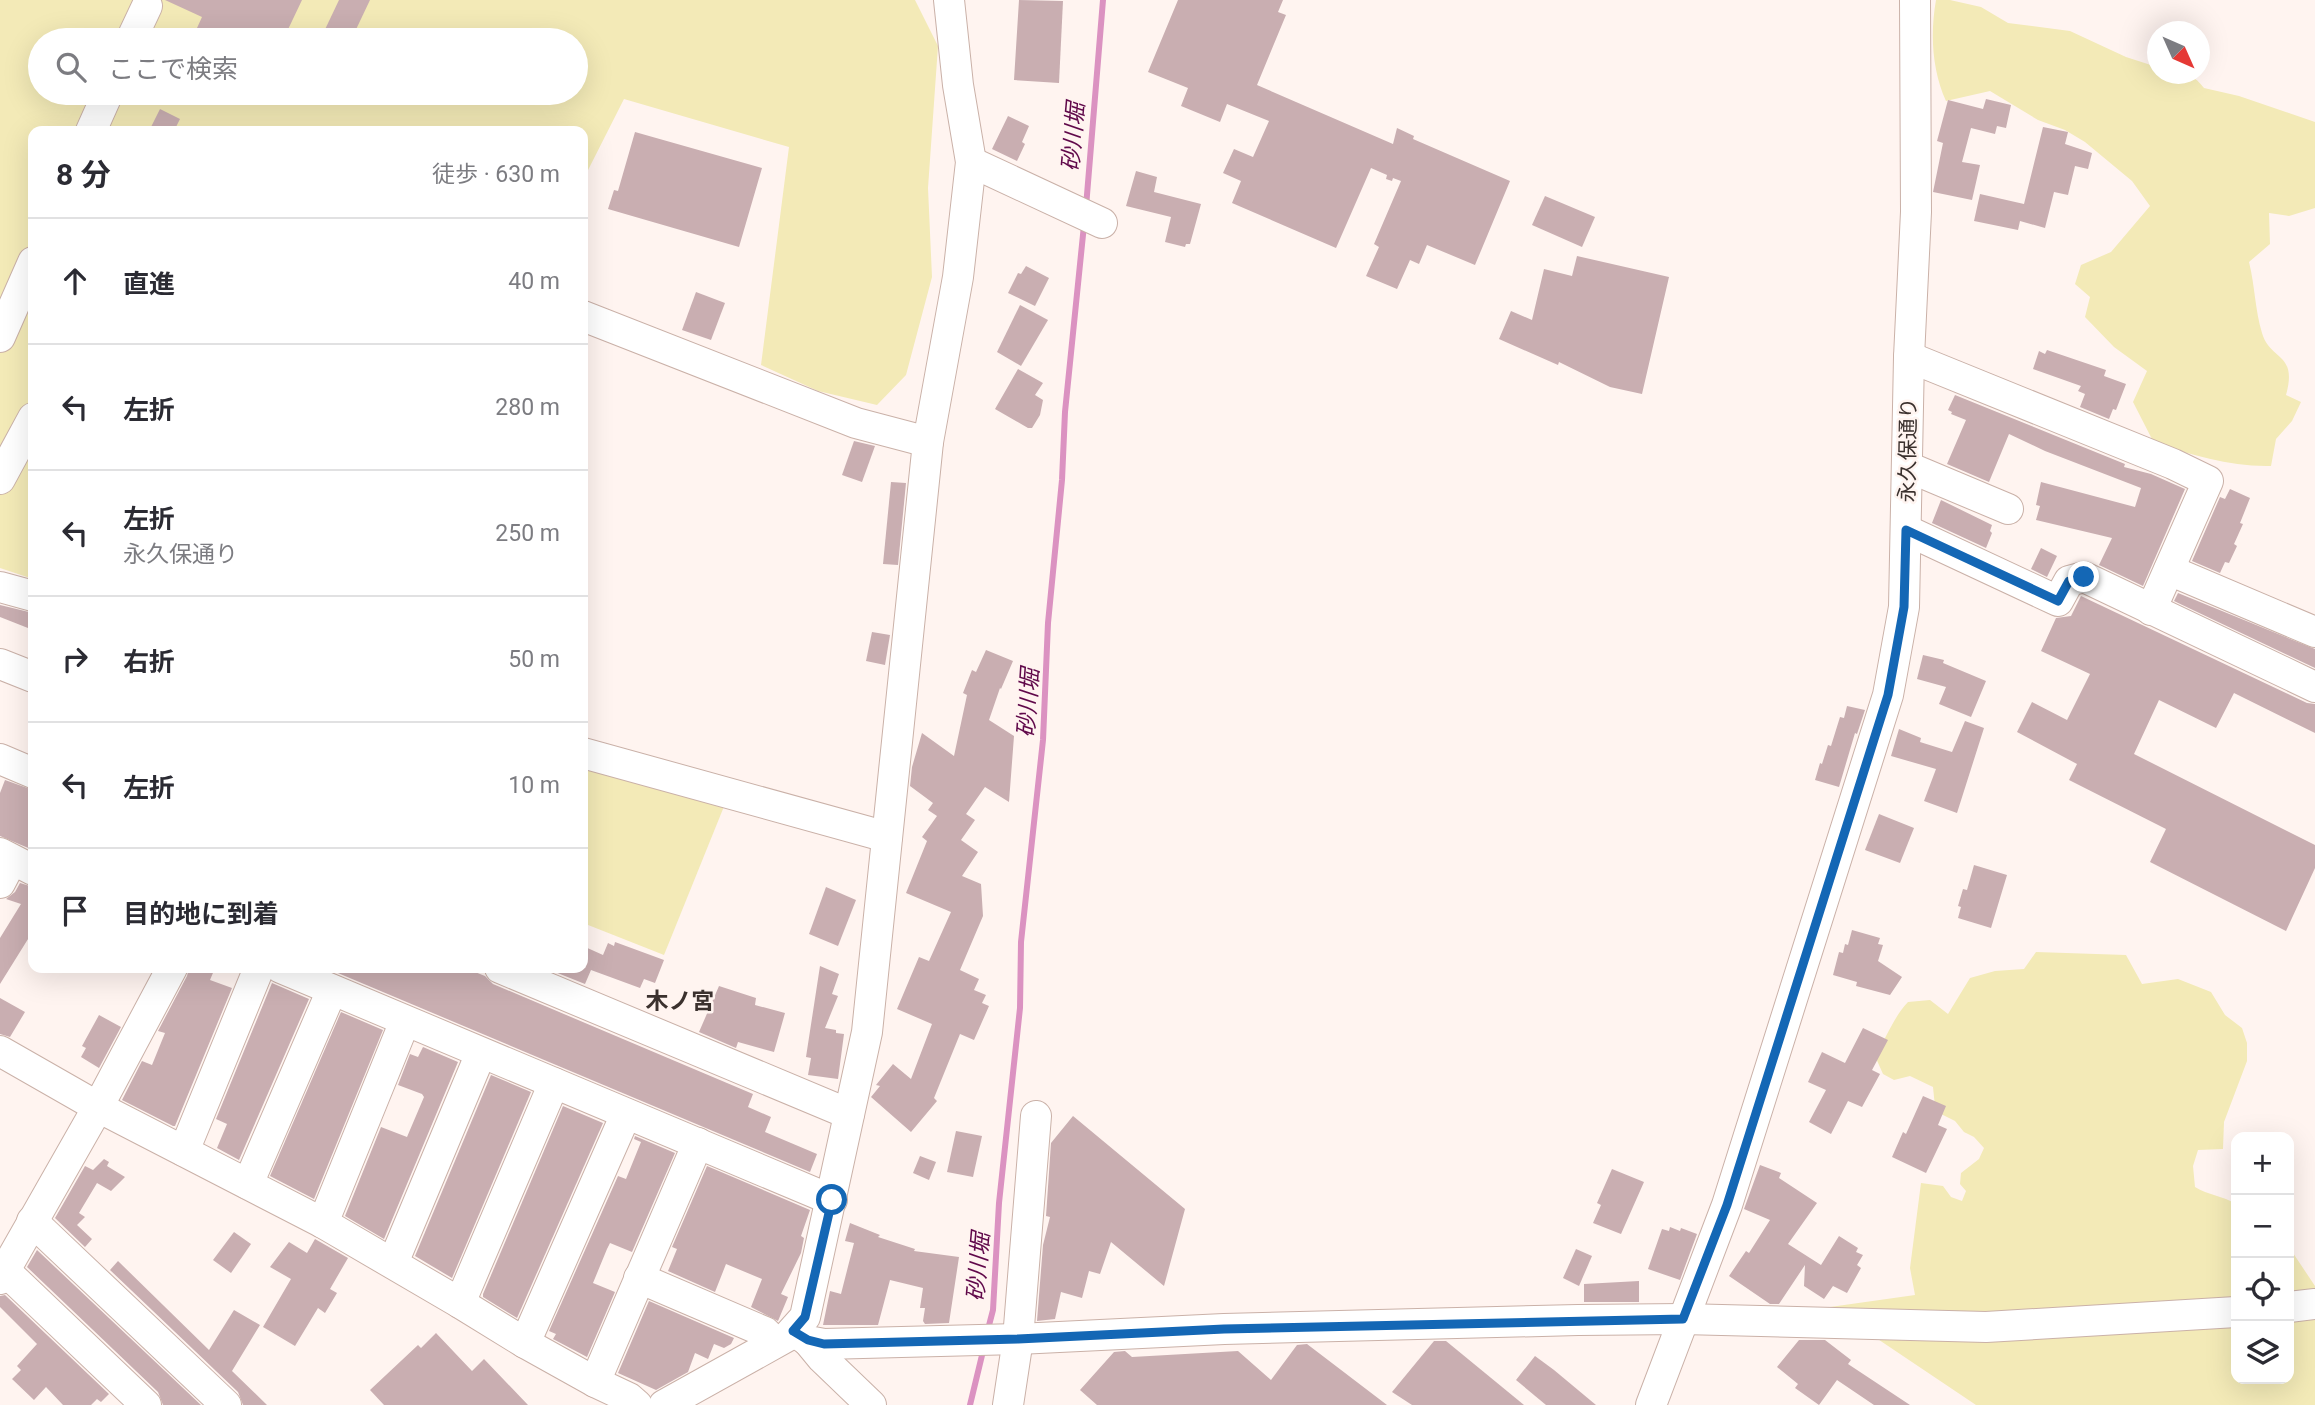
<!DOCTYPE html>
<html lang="ja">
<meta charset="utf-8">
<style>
:root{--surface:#fff;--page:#f2f2f3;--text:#2b2b33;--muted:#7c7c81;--line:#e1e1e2}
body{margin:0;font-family:Roboto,"Noto Sans JP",sans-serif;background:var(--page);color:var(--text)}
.controls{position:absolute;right:21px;bottom:21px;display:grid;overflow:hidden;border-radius:14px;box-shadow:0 7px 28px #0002}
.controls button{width:63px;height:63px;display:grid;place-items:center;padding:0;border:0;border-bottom:2px solid var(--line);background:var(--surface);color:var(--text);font:35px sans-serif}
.compass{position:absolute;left:2147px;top:21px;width:63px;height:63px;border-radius:50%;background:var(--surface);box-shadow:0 7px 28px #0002;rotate:135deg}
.stop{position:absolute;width:21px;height:21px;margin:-16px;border:5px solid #1467b5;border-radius:50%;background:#fff}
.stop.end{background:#1467b5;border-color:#fff;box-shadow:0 2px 7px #0008}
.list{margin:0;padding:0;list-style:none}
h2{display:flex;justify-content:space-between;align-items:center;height:91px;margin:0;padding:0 28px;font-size:30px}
h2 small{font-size:23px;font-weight:400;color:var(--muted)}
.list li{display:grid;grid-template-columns:46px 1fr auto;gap:21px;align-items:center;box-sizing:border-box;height:126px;padding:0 28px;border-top:2px solid var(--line)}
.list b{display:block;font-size:26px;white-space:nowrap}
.list p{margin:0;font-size:23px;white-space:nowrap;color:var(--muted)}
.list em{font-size:23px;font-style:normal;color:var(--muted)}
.icon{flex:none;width:38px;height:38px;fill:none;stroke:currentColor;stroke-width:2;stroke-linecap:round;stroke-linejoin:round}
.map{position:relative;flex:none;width:2315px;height:1405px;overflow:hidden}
.search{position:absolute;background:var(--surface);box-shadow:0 7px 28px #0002;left:28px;top:28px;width:560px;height:77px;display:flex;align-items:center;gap:18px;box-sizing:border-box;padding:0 24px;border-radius:38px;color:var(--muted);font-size:26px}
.panel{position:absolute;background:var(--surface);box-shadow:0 7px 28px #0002;left:28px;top:126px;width:560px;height:847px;border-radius:14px}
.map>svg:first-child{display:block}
.green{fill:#f3eab7;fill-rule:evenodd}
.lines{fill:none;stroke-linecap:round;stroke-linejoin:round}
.stream{stroke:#db92c1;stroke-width:6}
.building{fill:#c9aeb1}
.minor-casing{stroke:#cab1a8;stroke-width:32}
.minor{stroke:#fff;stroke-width:30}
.route{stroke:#1467b5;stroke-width:9}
.labels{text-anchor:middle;stroke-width:5;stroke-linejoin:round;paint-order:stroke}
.street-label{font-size:21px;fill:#3b312e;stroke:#fff4f0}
.water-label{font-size:23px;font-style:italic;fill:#60084a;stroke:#fff4f0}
.neighbourhood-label{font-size:23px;font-weight:bold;fill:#3b312e;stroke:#fff4f0}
</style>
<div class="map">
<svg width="2315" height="1405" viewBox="0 0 2315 1405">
<rect width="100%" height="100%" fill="#fff4f0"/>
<g class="green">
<path d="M0,0H915L938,46L928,188L932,277L906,375L877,405L818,391L761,365L789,147L624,99L583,180V131H33V579L0,568ZM40,40H576V93H40Z"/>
<path d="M1936,0H1950L1981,7L2008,23L2070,31L2126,57L2157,67L2158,74C2179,74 2190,69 2204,88L2239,96L2315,122V208L2289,216L2269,213L2270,244L2249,262C2255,286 2255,310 2262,333C2270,361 2298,352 2286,395L2301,402L2292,421L2276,439L2271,466C2230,467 2193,455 2154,443L2133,402L2147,371L2114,347L2085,317L2090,297L2075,284L2081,265L2111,252L2150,206L2132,181L2085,142L2065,130L2038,120L1990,91L1946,101C1932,70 1930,34 1936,0Z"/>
<polygon points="583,766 725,804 664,955 583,923"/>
<path d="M2036,952L2126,955L2142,984L2178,979L2211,992L2225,1015L2242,1028L2247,1043V1061L2224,1122L2223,1149L2198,1150L2193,1166L2195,1187C2208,1195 2223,1196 2236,1204V1379H2289V1247L2315,1286V1405H1976L1830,1307L1915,1295L1910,1268L1921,1183L1943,1186L1951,1197L1962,1201L1966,1191L1960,1184L1961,1173L1979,1159L1984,1148L1974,1137L1964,1132L1955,1121L1941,1114L1935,1107L1933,1087L1910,1076L1894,1080L1883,1074L1875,1056C1887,1037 1893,1018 1908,1002L1930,1000L1948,1014L1970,978L1995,971L2024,969Z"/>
</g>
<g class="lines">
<g class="stream">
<polyline points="1086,207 1103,0"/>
<polyline points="987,1333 993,1310 999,1203 1020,1008 1021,942 1043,740 1048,623 1062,480 1065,412 1084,225"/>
<polyline points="970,1405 984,1347"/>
</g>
</g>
<g class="building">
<polygon points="165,0 302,0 283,40 223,40 197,28 202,17"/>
<polygon points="339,0 370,0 351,40 320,40"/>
<polygon points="1019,0 1063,1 1059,83 1014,80"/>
<polygon points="1178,0 1283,0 1278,12 1286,15 1257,85 1393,144 1397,128 1414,136 1413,139 1510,181 1475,265 1427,245 1419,264 1410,260 1397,289 1366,276 1379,247 1374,244 1401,181 1393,178 1392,181 1386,179 1387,175 1371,168 1336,248 1232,203 1241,181 1223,173 1234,149 1253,157 1269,121 1227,104 1220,122 1181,106 1188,88 1148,72"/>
<polygon points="1986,99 2011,105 2006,128 1997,126 1995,134 1971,128 1962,162 1980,165 1972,200 1933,192 1943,143 1937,141 1948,100 1983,109"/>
<polygon points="160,109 180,119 174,131 149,131"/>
<polygon points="1008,116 1029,126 1022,142 1025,144 1017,161 992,149"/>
<polygon points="2043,127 2068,132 2065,144 2092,153 2088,169 2075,166 2068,195 2054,192 2045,228 2020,221 2018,230 1974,221 1980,194 2024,204"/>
<polygon points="635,132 762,168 739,247 608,209 614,190 618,191"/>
<polygon points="1136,171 1157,177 1154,192 1201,204 1190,244 1186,244 1185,247 1165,242 1171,217 1126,206"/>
<polygon points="1545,196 1595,217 1582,247 1532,225"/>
<polygon points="1577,256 1669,277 1642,394 1610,387 1559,362 1558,365 1499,339 1511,311 1532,320 1544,269 1572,276"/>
<polygon points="1026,266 1049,278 1035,306 1008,293 1018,273 1021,274"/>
<polygon points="696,292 725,303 711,340 682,330"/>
<polygon points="1020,305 1048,320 1021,366 997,352"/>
<polygon points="2047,350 2106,370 2104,376 2126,384 2116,410 2113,409 2109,419 2080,407 2085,394 2078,391 2081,386 2033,369 2039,351 2045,354"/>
<polygon points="1018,369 1043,383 1035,395 1043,400 1040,415 1032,428 1028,428 995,409"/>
<polygon points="1955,395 2125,464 2124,467 2151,474 2185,489 2143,586 2099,565 2112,538 2036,520 2040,506 2036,505 2041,482 2135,507 2141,488 2045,451 2009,434 1989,482 1947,464 1966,420 1951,414 1952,412 1948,410"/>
<polygon points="854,441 875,446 862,482 842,475"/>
<polygon points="891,482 906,483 898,565 883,564"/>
<polygon points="2230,489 2250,498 2240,523 2243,524 2234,544 2237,546 2229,563 2225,562 2220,573 2192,561 2220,497 2225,499"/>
<polygon points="1941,500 1992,525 1990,531 1992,533 1986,548 1932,523"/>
<polygon points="2041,548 2057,556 2047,577 2031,569"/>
<polygon points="2178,593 2315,649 2315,668 2174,601"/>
<polygon points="2081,596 2307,703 2315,704 2315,733 2234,693 2216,728 2159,700 2134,754 2315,845 2315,868 2286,931 2150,862 2166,829 2069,780 2077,764 2017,732 2032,702 2067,720 2090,674 2041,651 2056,618 2071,616"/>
<polygon points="0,605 33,613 33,630 0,617"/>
<polygon points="872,632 890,635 885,665 866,661"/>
<polygon points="986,650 1013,661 1001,689 1000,688 989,720 1014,736 1009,802 985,787 966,814 975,820 961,840 978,852 962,876 981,884 983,916 960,970 979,979 974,990 986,995 982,1003 989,1006 974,1040 960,1034 934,1098 937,1101 911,1132 871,1097 880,1086 876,1085 893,1064 911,1079 932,1024 897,1009 919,957 929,961 951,912 906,893 927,841 922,837 937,816 928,810 933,803 910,786 912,767 922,733 954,756 967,695 963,693 972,670 976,672"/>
<polygon points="1923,655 1944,660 1943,663 1986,681 1971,717 1939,704 1946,687 1917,679"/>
<polygon points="1847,706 1865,710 1857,734 1855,733 1839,787 1815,780 1820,763 1822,764 1828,745 1831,746 1840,717 1844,718"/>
<polygon points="1965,721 1984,728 1957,813 1924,801 1936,769 1891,756 1899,729 1921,738 1920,742 1952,752"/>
<polygon points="5,780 33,790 33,850 0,836 0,793"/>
<polygon points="1879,814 1914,828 1900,863 1865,850"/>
<polygon points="1974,865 2007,875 1991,928 1958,918 1961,907 1958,906 1963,889 1967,890"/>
<polygon points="20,883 33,887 33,931 0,984 0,938 21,904 6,899 15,892"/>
<polygon points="826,887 856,900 838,946 809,934"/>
<polygon points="1852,930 1880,938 1878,944 1883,945 1878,961 1902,977 1890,995 1856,986 1857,982 1833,975 1839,952 1843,953 1845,944 1848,945"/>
<polygon points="615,942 664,960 655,983 644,979 640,988 591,970 585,984 545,968 586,968 583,966 583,946 603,955 608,943 614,946"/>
<polygon points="820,966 839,974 832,994 838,996 825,1028 836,1030 836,1033 844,1034 838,1079 808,1075 811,1058 806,1057"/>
<polygon points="189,968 215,968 210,980 232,988 175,1126 173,1126 122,1100 142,1061 152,1065 165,1033 158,1031 187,976"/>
<polygon points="326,968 465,968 485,976 493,984 753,1094 748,1107 771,1117 765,1132 817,1154 810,1172"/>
<polygon points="272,983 309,999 239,1160 217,1148 227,1124 216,1119"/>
<polygon points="719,986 756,998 755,1005 785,1013 774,1052 738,1042 736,1048 699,1032"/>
<polygon points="0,998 25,1012 10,1037 0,1034"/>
<polygon points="341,1012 383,1030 314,1199 270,1176"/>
<polygon points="99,1015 121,1027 99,1068 81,1057 86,1048 82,1046"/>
<polygon points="1863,1028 1888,1040 1872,1070 1880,1074 1862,1107 1848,1101 1831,1134 1809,1122 1826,1090 1808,1082 1822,1052 1845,1063"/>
<polygon points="423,1047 458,1062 384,1239 345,1216 381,1127 407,1137 424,1097 422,1094 398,1085 410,1054 418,1057"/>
<polygon points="491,1075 531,1092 452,1278 415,1256"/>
<polygon points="1923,1096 1946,1106 1938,1125 1947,1129 1926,1173 1892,1157 1903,1132 1906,1134"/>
<polygon points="563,1106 603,1123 517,1318 483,1297 483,1294"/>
<polygon points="1073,1116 1185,1209 1164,1286 1111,1242 1100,1274 1089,1271 1082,1298 1061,1292 1055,1319 1037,1321 1043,1245 1050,1217 1046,1216 1051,1143"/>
<polygon points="956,1131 982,1136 973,1177 947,1172"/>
<polygon points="635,1136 675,1153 632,1252 610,1243 607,1249 593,1283 615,1292 587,1357 553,1339 556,1334 549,1331 618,1176 626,1179 641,1142 634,1139"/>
<polygon points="920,1156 936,1162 929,1180 913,1173"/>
<polygon points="104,1159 109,1162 107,1166 125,1177 111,1191 97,1183 79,1213 85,1217 77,1225 92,1239 85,1247 55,1218 85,1166 93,1170"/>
<polygon points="1760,1165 1781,1173 1779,1178 1817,1203 1788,1244 1821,1265 1839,1236 1858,1248 1856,1252 1863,1255 1857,1265 1861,1268 1847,1293 1833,1286 1824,1299 1804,1286 1805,1265 1779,1304 1770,1304 1729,1276 1746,1251 1749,1253 1770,1220 1744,1209"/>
<polygon points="707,1166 810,1210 801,1236 804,1238 801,1253 781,1294 788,1297 778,1321 751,1307 762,1279 726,1264 715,1292 668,1271 677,1249 672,1247"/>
<polygon points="1612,1169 1644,1182 1621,1234 1593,1223 1601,1205 1597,1203"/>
<polygon points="850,1223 880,1235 878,1237 915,1249 914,1251 959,1257 949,1323 925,1324 923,1321 925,1308 920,1308 923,1288 890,1280 878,1325 823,1325 830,1291 841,1294 854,1243 845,1241"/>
<polygon points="1670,1227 1680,1231 1681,1228 1697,1234 1680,1280 1648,1269 1662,1229 1669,1231"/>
<polygon points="234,1232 251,1244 231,1273 213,1260"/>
<polygon points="315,1239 348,1258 330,1289 337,1293 325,1313 318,1308 295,1346 263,1327 291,1279 270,1267 289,1242 307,1253"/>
<polygon points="1576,1249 1592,1256 1579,1286 1563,1278"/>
<polygon points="37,1250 201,1405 163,1405 158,1392 27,1267"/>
<polygon points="118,1261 209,1350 234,1310 260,1325 232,1371 267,1405 243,1405 238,1392 110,1270"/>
<polygon points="1639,1281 1639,1302 1584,1302 1584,1284"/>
<polygon points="5,1295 109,1394 101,1402 97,1399 91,1405 63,1405 46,1387 34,1400 12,1379 21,1370 17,1366 37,1344 0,1307 0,1296"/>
<polygon points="649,1301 734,1338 731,1344 724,1348 714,1344 708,1359 695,1353 688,1372 656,1390 618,1373"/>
<polygon points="436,1333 472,1371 484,1359 528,1405 384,1405 370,1390 418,1345 421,1348"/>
<polygon points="1799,1340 1825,1340 1851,1360 1848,1364 1910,1405 1874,1405 1837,1380 1819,1405 1795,1388 1798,1384 1777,1367"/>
<polygon points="1434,1341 1446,1341 1524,1405 1412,1405 1392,1392"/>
<polygon points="1307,1344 1387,1405 1097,1405 1080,1390 1114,1352 1125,1351 1132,1357 1238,1351 1271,1380 1297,1345"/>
<polygon points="1535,1356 1554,1370 1596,1405 1546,1405 1516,1380"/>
</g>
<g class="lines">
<defs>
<g id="minor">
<polyline points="131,40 147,6"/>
<polyline points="91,131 108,93"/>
<polyline points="971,162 1102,223"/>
<polyline points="583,316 856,423 928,442"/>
<polyline points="0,337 33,262"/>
<polyline points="1909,357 2173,464 2208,481 2151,610"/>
<polyline points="1908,467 2008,509"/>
<polyline points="0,479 33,418"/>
<polyline points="1906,530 2058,601 2069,581 2084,577 2315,687"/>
<polyline points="2169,570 2315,632"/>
<polyline points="0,587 33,596"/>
<polyline points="0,664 33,677"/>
<polyline points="583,753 887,837"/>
<polyline points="0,759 33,773"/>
<polyline points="0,853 33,870"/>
<polyline points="0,883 12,860"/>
<polyline points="281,968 832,1200"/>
<polyline points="500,968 849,1114"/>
<polyline points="0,1051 98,1107 323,1223 460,1303 525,1343 595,1382 629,1398 637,1405"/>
<polyline points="184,1151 259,968"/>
<polyline points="248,1184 332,990"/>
<polyline points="32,1221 226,1405"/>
<polyline points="323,1223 405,1021"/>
<polyline points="393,1263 481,1053"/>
<polyline points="0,1266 146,1405"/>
<polyline points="639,1278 765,1332 775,1342"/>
<polyline points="0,1279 98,1107 172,968"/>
<polyline points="460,1303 554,1083"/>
<polyline points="2289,1307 2315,1304"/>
<polyline points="794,1331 808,1341 824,1344 1018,1339 1224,1329 1578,1320 1683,1319 1986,1327 2236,1312"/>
<polyline points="808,1341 822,1358 871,1405"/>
<polyline points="525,1343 626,1114"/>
<polyline points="595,1382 698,1143"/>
<polyline points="664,1405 788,1336 805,1317 867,1032 928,442 958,277 971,162 958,85 949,0"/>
<polyline points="1008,1405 1018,1339 1036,1116"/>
<polyline points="1651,1405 1727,1205 1888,695 1904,607 1909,357 1916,212 1915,0"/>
</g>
</defs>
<use href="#minor" class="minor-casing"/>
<use href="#minor" class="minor"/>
</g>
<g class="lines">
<polyline class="route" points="832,1200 805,1317 793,1331 808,1340 824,1344 1018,1339 1224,1329 1683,1319 1727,1205 1888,695 1904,607 1906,530 2058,601 2069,581 2084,577"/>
</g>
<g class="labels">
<g class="street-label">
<text transform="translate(1908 450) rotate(-89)" y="7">永久保通り</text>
</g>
<g class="water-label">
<text transform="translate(1073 137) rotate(-85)" y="8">砂川堀</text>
<text transform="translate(1028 703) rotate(-86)" y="8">砂川堀</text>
<text transform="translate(978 1267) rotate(-85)" y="8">砂川堀</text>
</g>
<g class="neighbourhood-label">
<text x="680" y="1009">木ノ宮</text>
</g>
</g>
</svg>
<div class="controls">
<button>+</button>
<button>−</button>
<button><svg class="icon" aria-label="locate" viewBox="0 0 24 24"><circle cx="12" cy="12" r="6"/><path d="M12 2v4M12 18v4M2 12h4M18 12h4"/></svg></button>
<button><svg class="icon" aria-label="layers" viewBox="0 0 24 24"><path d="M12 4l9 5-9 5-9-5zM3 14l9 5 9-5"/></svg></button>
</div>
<svg class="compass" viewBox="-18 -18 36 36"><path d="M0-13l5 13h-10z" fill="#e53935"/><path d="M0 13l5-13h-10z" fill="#7c7c81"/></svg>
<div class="stop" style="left:832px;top:1200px"></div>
<div class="stop end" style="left:2084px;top:577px"></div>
<div class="search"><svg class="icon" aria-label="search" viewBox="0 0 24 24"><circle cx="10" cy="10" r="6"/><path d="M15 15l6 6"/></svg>ここで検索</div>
<section class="panel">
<h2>8 分<small>徒歩 · 630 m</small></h2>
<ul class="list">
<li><svg class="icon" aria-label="ahead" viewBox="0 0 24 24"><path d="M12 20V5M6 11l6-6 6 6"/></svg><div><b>直進</b></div><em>40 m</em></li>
<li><svg class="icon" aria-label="left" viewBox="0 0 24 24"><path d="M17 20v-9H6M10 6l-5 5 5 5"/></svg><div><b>左折</b></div><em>280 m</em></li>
<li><svg class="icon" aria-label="left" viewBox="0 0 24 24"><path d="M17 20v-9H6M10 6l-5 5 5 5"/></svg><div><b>左折</b><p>永久保通り</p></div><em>250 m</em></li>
<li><svg class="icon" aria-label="right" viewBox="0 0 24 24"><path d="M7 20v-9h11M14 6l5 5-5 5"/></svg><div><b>右折</b></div><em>50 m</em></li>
<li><svg class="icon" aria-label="left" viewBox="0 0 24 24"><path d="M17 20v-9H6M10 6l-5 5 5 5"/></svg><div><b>左折</b></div><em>10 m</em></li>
<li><svg class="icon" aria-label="arrive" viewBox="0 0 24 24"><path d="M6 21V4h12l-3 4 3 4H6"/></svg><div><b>目的地に到着</b></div></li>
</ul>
</section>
</div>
